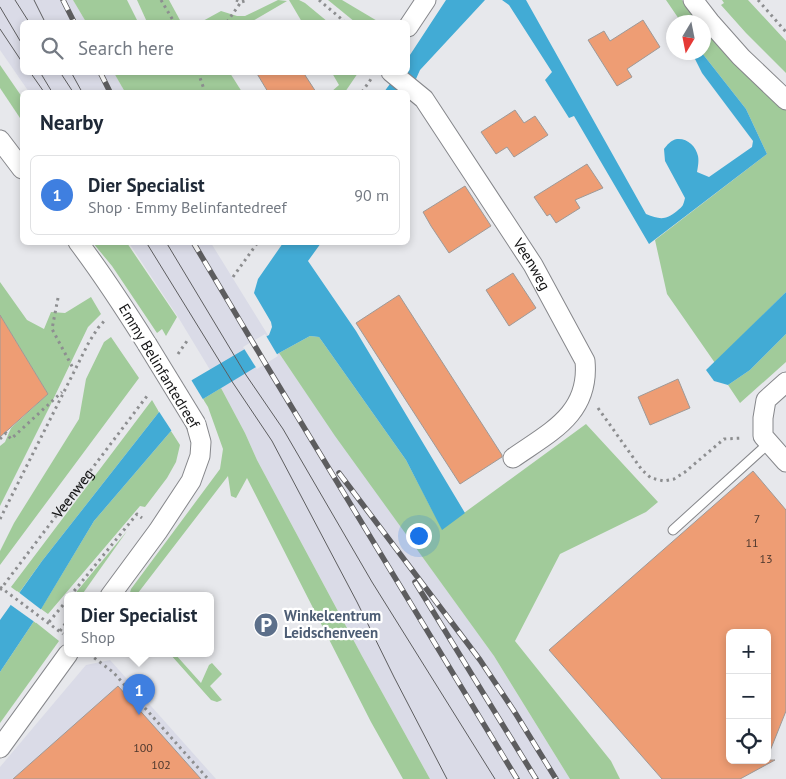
<!DOCTYPE html>
<meta charset="utf-8">
<style>
:root{--surface:#fff;--page:#f2f2f3;--text:#1f2937;--muted:#747a83;--line:#e0e1e3;--accent:#8734a3}
body{margin:0;font-family:"PT Sans",sans-serif;background:var(--page);color:var(--text)}
.controls{position:absolute;right:15px;bottom:15px;display:grid;overflow:hidden;border-radius:8px;box-shadow:0 2px 8px #0003}
.controls button{width:45px;height:45px;display:grid;place-items:center;padding:0;border:0;border-bottom:1px solid var(--line);background:var(--surface);color:var(--text);font:25px sans-serif}
.compass{position:absolute;left:666px;top:15px;width:45px;height:45px;border-radius:50%;background:var(--surface);box-shadow:0 2px 8px #0003;rotate:190deg}
.you{position:absolute;left:418px;top:535px;width:18px;height:18px;margin:-12px;border:4px solid #fff;border-radius:50%;background:#1a73e8;box-shadow:0 0 0 8px #1a73e833}
.badge{display:grid;place-items:center;width:32px;height:32px;border-radius:50%;background:var(--accent);color:#fff;font-size:16px;font-weight:700}
.pin{position:absolute;translate:-50% -41px;filter:drop-shadow(0 1px 2px #0008)}
.pin::after{content:'';position:absolute;top:26px;width:18px;height:15px;background:inherit;clip-path:polygon(0 0,100% 0,50% 100%)}
.popup{position:absolute;left:64px;top:592px;width:150px;height:65px;box-sizing:border-box;display:grid;place-content:center;border-radius:8px;background:var(--surface);filter:drop-shadow(0 1px 4px #0005);font-size:16px;white-space:nowrap;color:var(--muted)}
.popup b{font-size:19px;color:var(--text)}
.popup::after{content:'';position:absolute;left:50%;top:100%;margin-left:-10px;border:10px solid transparent;border-top-color:var(--surface)}
.list{margin:0;padding:0;list-style:none}
h2{display:flex;justify-content:space-between;align-items:center;height:65px;margin:0;padding:0 20px;font-size:21px}
h2 small{font-size:16px;font-weight:400;color:var(--muted)}
.list li{display:grid;grid-template-columns:32px 1fr auto;gap:15px;align-items:center;box-sizing:border-box;height:80px;margin:0 10px 10px;padding:0 10px;border:1px solid var(--line);border-radius:8px}
.list b{display:block;font-size:19px;white-space:nowrap}
.list p{margin:0;font-size:16px;white-space:nowrap;color:var(--muted)}
.list em{font-size:16px;font-style:normal;color:var(--muted)}
.icon{flex:none;width:28px;height:28px;fill:none;stroke:currentColor;stroke-width:2;stroke-linecap:round;stroke-linejoin:round}
.map{position:relative;flex:none;width:786px;height:779px;overflow:hidden}
.search{position:absolute;background:var(--surface);box-shadow:0 2px 8px #0003;left:20px;top:20px;width:390px;height:55px;display:flex;align-items:center;gap:12px;box-sizing:border-box;padding:0 18px;border-radius:8px;color:var(--muted);font-size:19px}
.panel{position:absolute;background:var(--surface);box-shadow:0 2px 8px #0003;left:20px;top:90px;width:390px;height:155px;border-radius:8px}
.map>svg:first-child{display:block}
.built{fill:#dadbe7}
.green{fill:#a1cb9a}
.water{fill:#42abd5}
.pier{fill:#e7e8ec}
.building{fill:#ee9d74;stroke:#9e9997}
.lines{fill:none;stroke-linecap:round;stroke-linejoin:round}
.lane-casing{stroke:#86878b;stroke-width:11}
.street-casing{stroke:#86878b;stroke-width:21}
.path{stroke:#8d8e90;stroke-width:3;stroke-dasharray:2.5 4;stroke-linecap:butt}
.lane{stroke:#fff;stroke-width:9}
.street{stroke:#fff;stroke-width:19}
.tram{stroke:#5d5d5f;stroke-width:1}
.rail-casing{stroke:#5d5d5f;stroke-width:5.5}
.rail{stroke:#fff;stroke-width:4;stroke-dasharray:11;stroke-linecap:butt}
.street-bridge-casing{stroke:#86878b;stroke-width:21;stroke-linecap:butt}
.street-bridge{stroke:#fff;stroke-width:19}
.labels{text-anchor:middle;stroke-width:4.5;stroke-linejoin:round;paint-order:stroke}
.number-label{font-size:12px;fill:#4a362c}
.street-label{font-size:15px;fill:#131314;stroke:#fff}
.service-label{font-size:15px;font-weight:bold;fill:#4e5e75;stroke:#fff;text-anchor:start}
</style>
<div class="map">
<svg width="786" height="779" viewBox="0 0 786 779">
<rect width="100%" height="100%" fill="#e7e8ec"/>
<g class="built">
<polygon points="0,0 73,0 86,22 22,22 22,72 114,73 125,92 29,92 0,50"/>
<polygon points="129,243 211,243 279,353 336,436 494,656 570,779 430,779 362,656 257,460 245,433 221,388 178,317"/>
<polygon points="110,660 216,779 0,779 0,767 86,665"/>
</g>
<g class="green">
<polygon points="73,0 127,0 138,22 86,22"/>
<polygon points="137,0 169,0 181,22 147,22"/>
<polygon points="278,0 287,1 251,22 201,22 221,11 237,16 245,16"/>
<polygon points="289,0 299,0 305,3 328,22 302,22"/>
<polygon points="328,0 342,0 379,22 355,22"/>
<path d="M666,0H682L699,22L702,20C728,51 756,81 786,109V292L715,363L667,294L655,240L767,154L746,109L702,53L704,52V22H681Z"/>
<polygon points="722,0 748,0 786,41 786,73 746,33 721,5 724,3"/>
<polygon points="0,65 22,97 22,121 0,88"/>
<polygon points="114,73 230,73 242,92 125,92"/>
<polygon points="332,73 358,73 345,92 331,92 339,85"/>
<polygon points="93,243 127,243 177,317 166,336 162,329 157,333 112,266"/>
<polygon points="0,282 27,320 44,329 51,312 65,313 91,297 101,314 88,327 49,408 0,506 0,446 5,442 11,428 48,394 0,315"/>
<polygon points="786,334 786,362 740,403 728,385 750,370"/>
<polygon points="310,336 319,337 406,460 442,529 586,424 658,502 646,512 560,554 515,641 611,761 620,779 570,779 494,656 335,436 279,353"/>
<polygon points="111,337 139,378 0,565 0,551 14,523 79,419 86,379 104,342"/>
<polygon points="221,388 245,433 257,460 362,656 430,779 403,779 371,722 247,478 236,498 231,496 228,476 138,593 137,596 129,596 131,589 220,469 223,449 208,407 203,399"/>
<polygon points="152,400 159,412 42,561 19,593 11,587"/>
<polygon points="171,431 180,445 176,462 167,478 145,507 140,506 48,614 41,609 94,521"/>
<polygon points="127,531 81,596 73,596"/>
<polygon points="34,621 59,641 0,723 0,672"/>
<polygon points="170,654 175,654 201,683 209,665 212,663 222,674 210,686 222,700 217,702 211,700"/>
</g>
<g class="water">
<polygon points="446,0 485,0 420,70 408,97 408,92 384,92 398,73 408,72 408,58"/>
<path d="M502,0H526L646,214C659,219 665,221 677,211C683,206 683,206 685,198L665,161L664,149C667,145 671,140 677,139C687,138 696,146 698,156C699,161 698,166 697,172L709,177L752,147L753,141L702,73L692,53H702L746,109L767,154L649,244L574,116L569,118L545,80L552,72L509,5Z"/>
<polygon points="283,243 321,243 308,261 356,331 465,513 442,530 406,460 319,337 310,336 279,353 203,399 171,431 94,521 34,621 0,672 0,620 42,561 159,412 192,380 269,335 272,327 271,322 254,293 258,279"/>
<polygon points="786,292 786,334 750,370 728,385 714,381 706,370"/>
</g>
<g class="pier">
<polygon points="265,334 278,356 257,369 243,347"/>
<polygon points="190,378 204,401 173,433 158,410"/>
<polygon points="17,591 43,611 36,623 8,603"/>
</g>
<g class="building">
<polygon points="643,20 660,47 627,69 632,77 617,86 588,40 604,31 610,41"/>
<polygon points="256,72 303,72 316,92 268,92"/>
<polygon points="515,110 524,123 535,116 548,135 514,157 507,147 496,154 481,132"/>
<polygon points="587,164 603,188 575,200 580,208 556,223 550,214 547,216 534,197"/>
<polygon points="465,186 491,226 449,253 431,226 423,212"/>
<polygon points="513,273 536,308 509,326 486,290"/>
<polygon points="399,295 502,455 502,457 460,484 356,323"/>
<polygon points="0,315 48,394 0,437"/>
<polygon points="678,379 690,408 650,425 638,397"/>
<polygon points="753,471 786,510 786,711 768,756 767,756 767,633 730,633 730,760 775,760 740,779 662,779 549,650"/>
<polygon points="118,686 201,779 13,779"/>
</g>
<g class="lines">
<defs>
<polyline id="lane" points="673,530 769,443"/>
<g id="street">
<polyline points="693,0 710,22 741,57 786,100"/>
<polyline points="408,27 426,0"/>
<path id="s2" d="M391,72L424,99L533,265L585,361C590,414 550,432 513,458"/>
<polyline points="0,140 22,169"/>
<path d="M78,242C103,275 125,309 147,344"/>
<polyline points="786,382 766,400 763,418 763,436 786,462"/>
<polyline points="110,596 158,531 191,481 200,456 201,442 196,424"/>
<polyline points="0,748 68,654"/>
</g>
</defs>
<use href="#lane" class="lane-casing"/>
<use href="#street" class="street-casing"/>
<g class="path">
<polyline points="161,0 174,22"/>
<polyline points="236,0 241,2 248,0"/>
<polyline points="319,0 345,22"/>
<polyline points="758,0 786,32"/>
<polyline points="227,22 241,2"/>
<polyline points="198,72 205,92"/>
<polyline points="362,92 371,79"/>
<polyline points="233,277 258,242"/>
<polyline points="58,298 52,329 74,370"/>
<polyline points="178,354 189,338"/>
<polyline points="598,408 642,470 651,478 664,481 674,479 685,472 724,439 742,438"/>
<polyline points="0,439 6,433 11,439 62,392"/>
<polyline points="0,519 89,342 98,328 106,319"/>
<polyline points="0,587 63,634"/>
<path id="s1" d="M0,590L147,396"/>
<polyline points="70,596 137,514 142,518"/>
<polyline points="49,622 68,599"/>
<polyline points="60,631 68,620"/>
<polyline points="89,654 113,672 208,779"/>
</g>
<use href="#lane" class="lane"/>
<use href="#street" class="street"/>
<g class="tram">
<polyline points="15,0 29,22"/>
<polyline points="34,0 45,22"/>
<polyline points="0,7 22,44"/>
<polyline points="0,29 22,62"/>
<polyline points="30,72 44,92"/>
<polyline points="40,72 52,92"/>
<polyline points="60,72 73,92"/>
<polyline points="71,72 82,92"/>
<polyline points="146,242 233,383 272,441 357,602 394,677 447,779"/>
<polyline points="166,242 246,375 283,429 372,582 495,779"/>
</g>
<defs>
<g id="rail">
<polyline points="63,0 74,22"/>
<polyline points="100,72 110,92"/>
<polyline points="193,242 268,368 517,779"/>
<polyline points="339,473 480,660 514,711 556,779"/>
<polyline points="415,582 536,779"/>
</g>
</defs>
<use href="#rail" class="rail-casing"/>
<use href="#rail" class="rail"/>
<defs>
<polyline id="street-bridge" points="147,344 196,424"/>
</defs>
<use href="#street-bridge" class="street-bridge-casing"/>
<use href="#street-bridge" class="street-bridge"/>
</g>
<defs>
<symbol id="parking-disc" viewBox="-11 -11 22 22"><circle r="9.5" fill="#5c6f8a" stroke="#fff"/><path d="M-3.5-5.5H1a3.5 3.5 0 0 1 0 7H-1V5.5H-3.5ZM-1-3.4V-.6H.8a1.4 1.4 0 0 0 0-2.8Z" fill="#fff"/></symbol>
</defs>
<g fill-rule="evenodd">
<use href="#parking-disc" x="252" y="611" width="28" height="28"/>
</g>
<g class="labels">
<g class="number-label">
<text x="757" y="523">7</text>
<text x="752" y="547">11</text>
<text x="766" y="563">13</text>
<text x="143" y="752">100</text>
<text x="161" y="769">102</text>
</g>
<g class="street-label">
<text dy="5" stroke="none"><textPath href="#s2" startOffset="240">Veenweg</textPath></text>
<text transform="translate(159 366) rotate(59)" y="5">Emmy Belinfantedreef</text>
<text dy="5" stroke="none"><textPath href="#s1" startOffset="121">Veenweg</textPath></text>
</g>
<g class="service-label">
<text x="284" y="621">Winkelcentrum<tspan x="284" dy="17">Leidschenveen</tspan></text>
</g>
</g>
</svg>
<div class="controls">
<button>+</button>
<button>−</button>
<button><svg class="icon" aria-label="locate" viewBox="0 0 24 24"><circle cx="12" cy="12" r="6"/><path d="M12 2v4M12 18v4M2 12h4M18 12h4"/></svg></button>
</div>
<svg class="compass" viewBox="-18 -18 36 36"><path d="M0-13l5 13h-10z" fill="#e53935"/><path d="M0 13l5-13h-10z" fill="#747a83"/></svg>
<div class="you"></div>
<div class="pin badge" style="left:139px;top:715px;background:#3f7fe0">1</div>
<div class="popup"><b>Dier Specialist</b>Shop</div>
<div class="search"><svg class="icon" aria-label="search" viewBox="0 0 24 24"><circle cx="10" cy="10" r="6"/><path d="M15 15l6 6"/></svg>Search here</div>
<section class="panel">
<h2>Nearby<small></small></h2>
<ul class="list">
<li><span class="badge" style="background:#3f7fe0">1</span><div><b>Dier Specialist</b><p>Shop · Emmy Belinfantedreef</p></div><em>90 m</em></li>
</ul>
</section>
</div>
